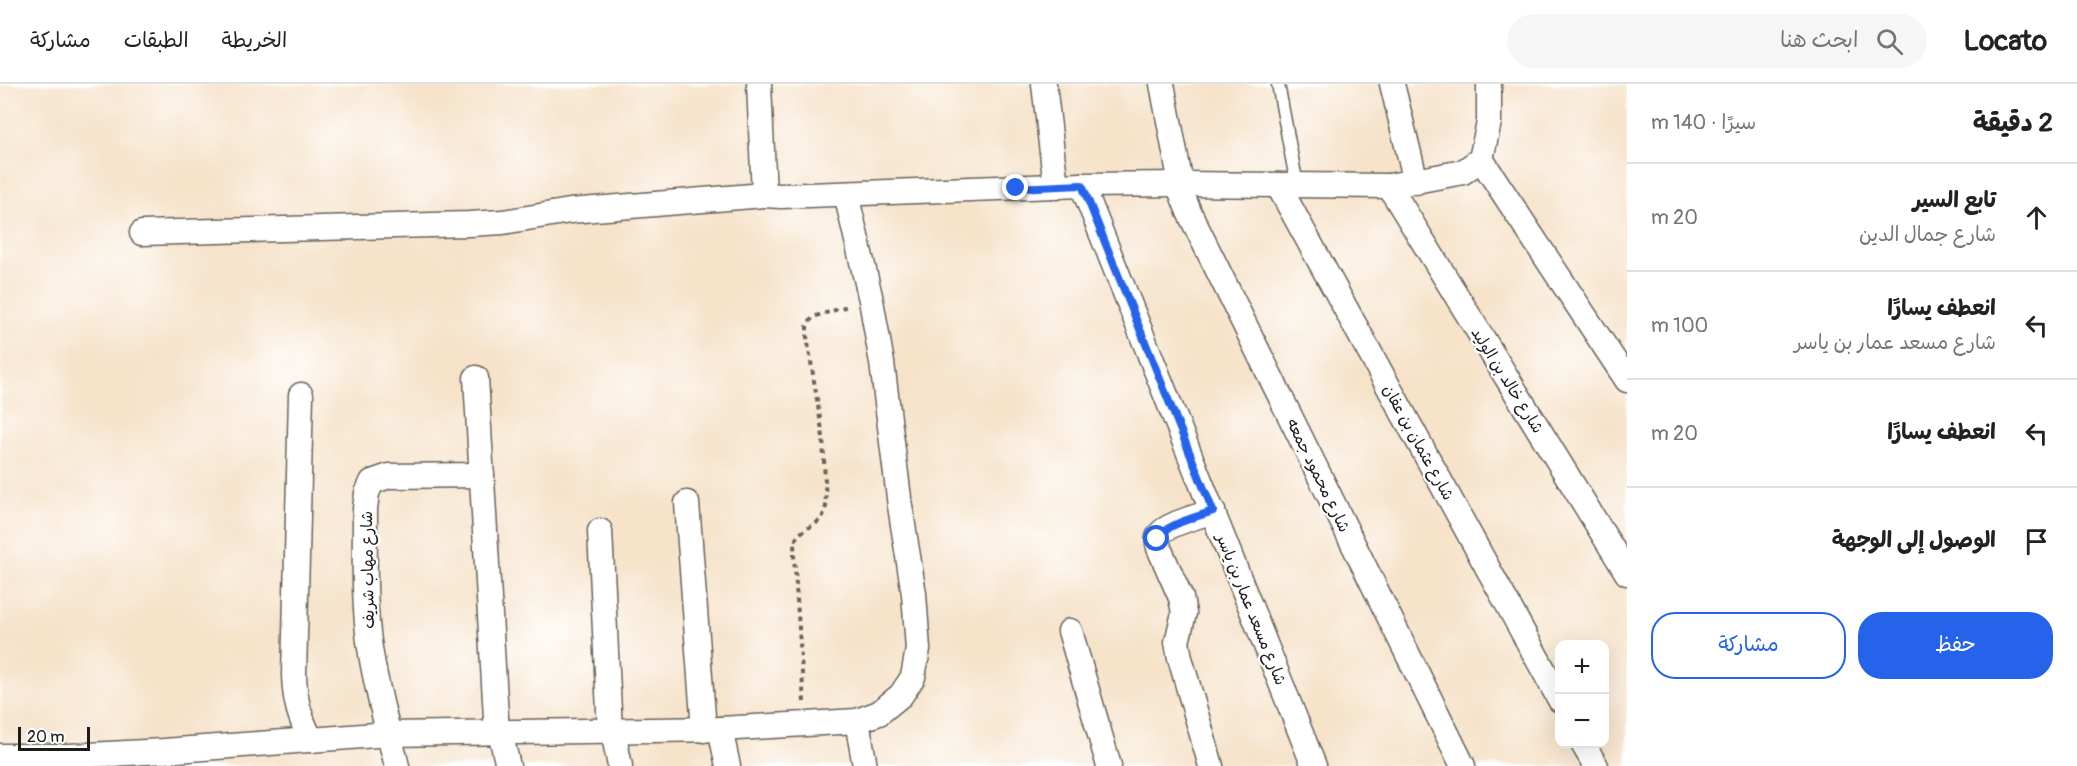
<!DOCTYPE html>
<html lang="ar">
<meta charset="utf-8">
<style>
:root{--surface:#fff;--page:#f6f6f6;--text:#222;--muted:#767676;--line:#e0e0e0;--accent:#2563eb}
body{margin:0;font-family:Pangolin,"Playpen Sans Arabic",sans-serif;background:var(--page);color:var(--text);direction:rtl}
.controls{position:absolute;right:18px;bottom:18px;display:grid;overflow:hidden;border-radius:12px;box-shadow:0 6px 24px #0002}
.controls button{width:54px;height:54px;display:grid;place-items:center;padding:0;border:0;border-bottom:2px solid var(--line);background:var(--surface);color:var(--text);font:30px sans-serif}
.scale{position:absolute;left:18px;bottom:15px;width:72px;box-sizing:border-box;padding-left:6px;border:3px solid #1c1c1c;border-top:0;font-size:16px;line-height:21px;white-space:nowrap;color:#1c1c1c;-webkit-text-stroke:4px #fff;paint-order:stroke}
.stop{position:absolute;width:18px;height:18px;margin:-14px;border:4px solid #2563eb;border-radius:50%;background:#fff}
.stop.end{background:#2563eb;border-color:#fff;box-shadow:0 2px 6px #0008}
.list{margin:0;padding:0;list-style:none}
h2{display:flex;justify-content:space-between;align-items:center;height:78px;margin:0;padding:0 24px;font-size:26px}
h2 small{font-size:20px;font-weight:400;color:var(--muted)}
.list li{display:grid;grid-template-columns:39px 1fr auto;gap:18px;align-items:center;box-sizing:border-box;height:108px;padding:0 24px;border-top:2px solid var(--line)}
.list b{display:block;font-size:22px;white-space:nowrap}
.list p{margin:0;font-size:20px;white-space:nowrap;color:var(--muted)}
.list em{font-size:20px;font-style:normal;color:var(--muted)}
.actions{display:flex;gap:12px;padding:18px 24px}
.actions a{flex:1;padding:14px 0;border:2px solid var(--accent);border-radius:24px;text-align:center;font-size:21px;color:var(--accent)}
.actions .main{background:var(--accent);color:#fff}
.icon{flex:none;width:33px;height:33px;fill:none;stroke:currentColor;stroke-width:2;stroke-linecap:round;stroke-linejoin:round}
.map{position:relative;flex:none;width:1627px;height:682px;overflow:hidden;direction:ltr}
header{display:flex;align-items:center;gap:36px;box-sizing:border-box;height:84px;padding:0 30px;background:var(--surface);border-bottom:2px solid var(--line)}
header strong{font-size:28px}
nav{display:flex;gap:33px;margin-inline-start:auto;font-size:21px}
.search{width:420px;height:54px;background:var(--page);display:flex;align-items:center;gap:15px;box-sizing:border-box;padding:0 21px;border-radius:33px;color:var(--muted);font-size:22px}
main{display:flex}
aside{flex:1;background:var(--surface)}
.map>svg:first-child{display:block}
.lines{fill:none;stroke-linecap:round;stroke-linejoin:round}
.service-casing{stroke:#686259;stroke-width:15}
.minor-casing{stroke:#686259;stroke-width:27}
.path{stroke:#686259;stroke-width:4;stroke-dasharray:4.5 4.5;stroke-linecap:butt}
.service{stroke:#fff;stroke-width:12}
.minor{stroke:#fff;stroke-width:24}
.route{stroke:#2563eb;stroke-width:8}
.labels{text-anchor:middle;stroke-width:4.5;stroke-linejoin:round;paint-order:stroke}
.street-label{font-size:16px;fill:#1c1c1c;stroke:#fff}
</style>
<header>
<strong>Locato</strong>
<div class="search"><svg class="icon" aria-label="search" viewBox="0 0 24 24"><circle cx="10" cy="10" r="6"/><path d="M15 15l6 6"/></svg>ابحث هنا</div>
<nav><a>الخريطة</a><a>الطبقات</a><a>مشاركة</a></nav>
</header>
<main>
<aside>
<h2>2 دقيقة<small>سيرًا · 140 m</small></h2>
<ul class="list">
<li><svg class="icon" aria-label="ahead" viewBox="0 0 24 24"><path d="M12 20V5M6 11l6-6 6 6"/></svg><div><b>تابع السير</b><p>شارع جمال الدين</p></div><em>20 m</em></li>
<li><svg class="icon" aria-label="left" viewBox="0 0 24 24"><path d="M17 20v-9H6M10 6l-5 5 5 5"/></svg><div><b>انعطف يسارًا</b><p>شارع مسعد عمار بن ياسر</p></div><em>100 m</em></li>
<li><svg class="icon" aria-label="left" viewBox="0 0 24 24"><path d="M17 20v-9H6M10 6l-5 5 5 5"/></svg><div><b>انعطف يسارًا</b></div><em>20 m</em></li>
<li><svg class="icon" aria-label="arrive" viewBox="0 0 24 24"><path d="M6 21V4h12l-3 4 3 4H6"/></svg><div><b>الوصول إلى الوجهة</b></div></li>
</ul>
<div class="actions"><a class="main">حفظ</a><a>مشاركة</a></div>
</aside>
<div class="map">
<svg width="1627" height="682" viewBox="0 0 1627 682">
<rect width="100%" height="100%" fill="#fff"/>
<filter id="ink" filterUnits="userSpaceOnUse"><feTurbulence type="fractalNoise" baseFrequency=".0167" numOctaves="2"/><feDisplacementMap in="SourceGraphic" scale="12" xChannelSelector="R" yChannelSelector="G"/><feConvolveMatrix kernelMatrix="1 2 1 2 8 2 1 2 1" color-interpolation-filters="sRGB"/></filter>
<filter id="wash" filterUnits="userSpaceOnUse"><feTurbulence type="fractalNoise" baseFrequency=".008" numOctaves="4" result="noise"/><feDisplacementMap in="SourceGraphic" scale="24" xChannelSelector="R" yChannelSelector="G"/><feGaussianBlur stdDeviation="1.35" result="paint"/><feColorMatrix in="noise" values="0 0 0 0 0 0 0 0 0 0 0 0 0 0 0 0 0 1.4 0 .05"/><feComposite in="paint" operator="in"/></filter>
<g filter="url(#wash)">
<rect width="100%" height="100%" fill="#f6e3ca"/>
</g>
<g filter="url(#ink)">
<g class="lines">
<defs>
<polyline id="service" points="1278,0 1297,101"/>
<g id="minor">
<polyline points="759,0 764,111 781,112 1082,101 1181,100 1389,102 1463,88 1481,75 1489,38 1489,0"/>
<polyline points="1044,0 1056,103"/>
<polyline points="1162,0 1181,100"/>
<polyline points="1392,0 1416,98"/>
<polyline points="1481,75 1627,296"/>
<polyline points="1178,100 1189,128 1463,682"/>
<polyline points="1082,101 1314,682"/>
<polyline points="1278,101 1560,616"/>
<polyline points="1389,102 1627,489"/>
<polyline points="142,149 469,140 503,138 570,127 764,111"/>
<polyline points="476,294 497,650"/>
<path d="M301,311L294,591C295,617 299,632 311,656"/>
<polyline points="687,419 704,646"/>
<polyline points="600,447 610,647"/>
<polyline points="1070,547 1109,682"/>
<polyline points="857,637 865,682"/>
<polyline points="720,645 728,682"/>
<polyline points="613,647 620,682"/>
<polyline points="500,648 508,682"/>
<polyline points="1583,660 1596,682"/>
<polyline points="0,672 70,672 164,667 389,650 720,645 857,637 879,629 901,611 913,593 918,565 914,510 900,422 882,279 871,216 846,110"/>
<path d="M397,682C387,643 376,604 370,564C363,519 365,471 365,425L367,409L372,398L389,392L482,391"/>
<path d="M1211,682L1180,574L1177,558L1184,529L1181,514L1159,464C1158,459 1156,455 1160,450C1167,440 1200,432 1213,427"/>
</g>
</defs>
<use href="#service" class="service-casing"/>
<use href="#minor" class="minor-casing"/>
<path class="path" d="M804,618L794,472C794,468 794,461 795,457C803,439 822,446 826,422L823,353L807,253V242L813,233L848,222"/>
<use href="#service" class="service"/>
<use href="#minor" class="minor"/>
</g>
</g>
<g class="lines" filter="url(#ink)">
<path class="route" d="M1016,104L1082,101L1213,427C1197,433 1165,440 1157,455"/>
</g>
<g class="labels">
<g class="street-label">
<text transform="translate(1508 296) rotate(58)" y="6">شارع خالد بن الوليد</text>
<text transform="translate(1419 358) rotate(61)" y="6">شارع عثمان بن عفان</text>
<text transform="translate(1319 391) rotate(64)" y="6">شارع محمود جمعه</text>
<text transform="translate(367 486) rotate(-91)" y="6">شارع مهاب شريف</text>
<text transform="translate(1252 525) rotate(68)" y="6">شارع مسعد عمار بن ياسر</text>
</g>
</g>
</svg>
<div class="controls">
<button>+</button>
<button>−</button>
</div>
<div class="scale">20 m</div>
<div class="stop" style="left:1157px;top:455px"></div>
<div class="stop end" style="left:1016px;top:104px"></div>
</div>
</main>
